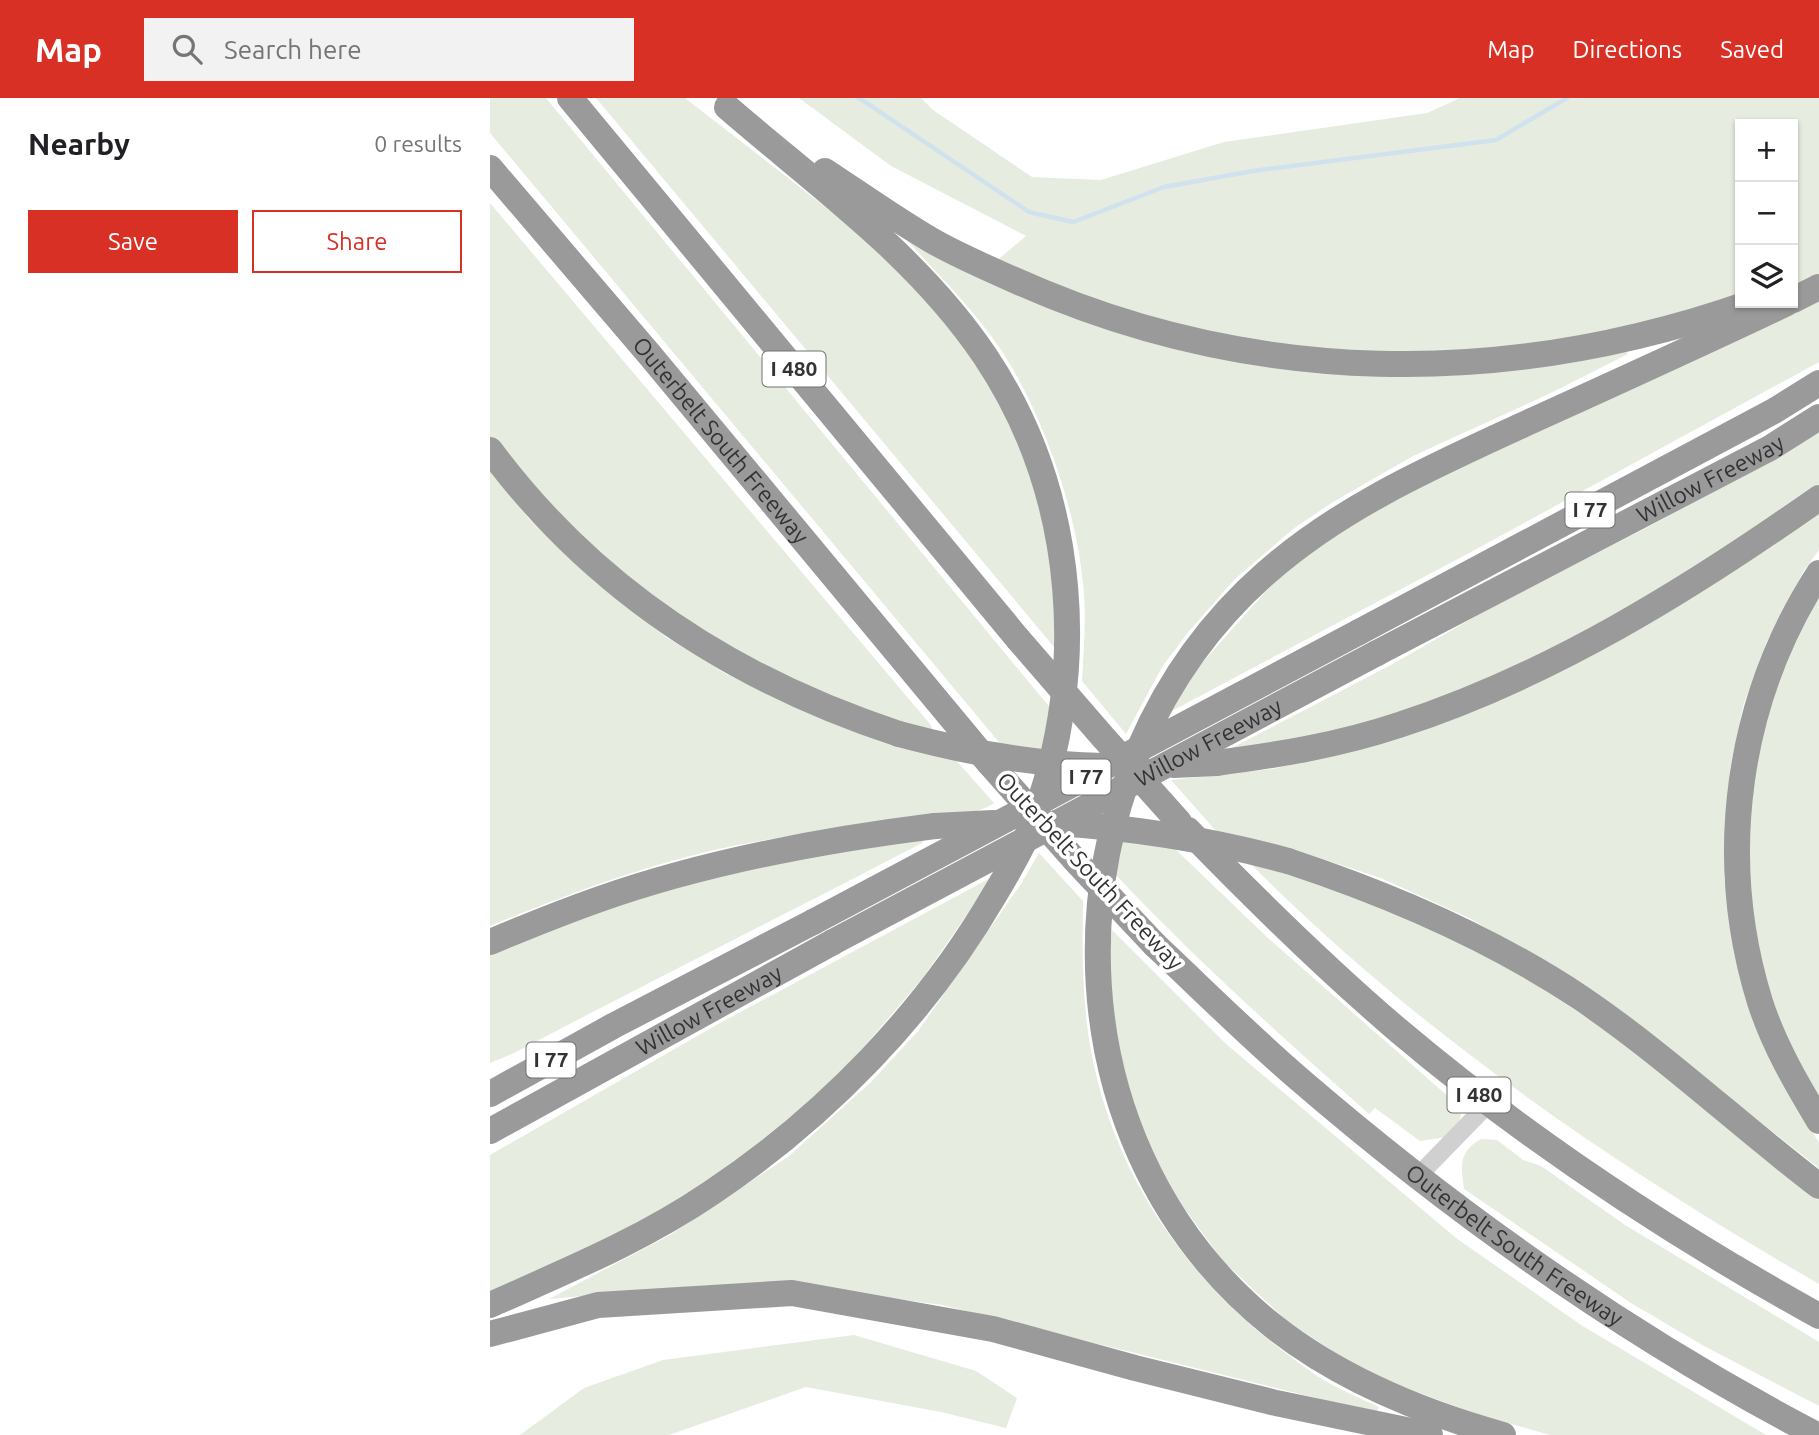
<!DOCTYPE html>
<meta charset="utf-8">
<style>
:root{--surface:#fff;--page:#f2f2f2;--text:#202124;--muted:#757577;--line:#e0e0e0;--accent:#d93025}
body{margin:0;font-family:Ubuntu,sans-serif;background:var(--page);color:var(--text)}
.controls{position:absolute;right:21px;top:21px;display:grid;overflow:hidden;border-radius:0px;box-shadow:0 2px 5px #0004}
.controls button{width:63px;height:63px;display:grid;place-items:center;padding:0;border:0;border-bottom:2px solid var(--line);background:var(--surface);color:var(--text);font:35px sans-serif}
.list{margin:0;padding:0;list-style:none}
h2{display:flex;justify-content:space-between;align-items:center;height:91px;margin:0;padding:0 28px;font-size:30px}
h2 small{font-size:23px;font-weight:400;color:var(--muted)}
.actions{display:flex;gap:14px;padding:21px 28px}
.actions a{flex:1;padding:16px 0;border:2px solid var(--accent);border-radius:0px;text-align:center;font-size:24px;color:var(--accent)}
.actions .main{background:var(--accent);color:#fff}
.icon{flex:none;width:38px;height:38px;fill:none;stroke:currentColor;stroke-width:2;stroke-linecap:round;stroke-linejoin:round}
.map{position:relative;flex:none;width:1329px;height:1337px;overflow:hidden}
header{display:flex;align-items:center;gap:42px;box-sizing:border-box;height:98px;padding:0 35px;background:var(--accent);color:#fff}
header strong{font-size:33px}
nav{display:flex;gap:38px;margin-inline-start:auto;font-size:24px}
.search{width:490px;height:63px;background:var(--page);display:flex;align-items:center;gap:18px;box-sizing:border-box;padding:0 24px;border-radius:0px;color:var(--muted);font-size:26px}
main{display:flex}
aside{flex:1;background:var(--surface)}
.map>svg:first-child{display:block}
.green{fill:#e6ecdf}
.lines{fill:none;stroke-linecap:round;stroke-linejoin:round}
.stream{stroke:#cfe2ee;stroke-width:4.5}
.minor{stroke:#d0d0d0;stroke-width:18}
.highway{stroke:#9a9a9a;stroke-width:26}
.highway-bridge{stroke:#9a9a9a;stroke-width:26}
.labels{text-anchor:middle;stroke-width:7;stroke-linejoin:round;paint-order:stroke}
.shield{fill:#fff;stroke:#707070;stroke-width:2}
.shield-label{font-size:21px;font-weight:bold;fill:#333}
.street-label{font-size:23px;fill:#333;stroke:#fff}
</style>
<header>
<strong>Map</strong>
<div class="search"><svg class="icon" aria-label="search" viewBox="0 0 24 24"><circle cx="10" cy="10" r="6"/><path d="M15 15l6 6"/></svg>Search here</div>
<nav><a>Map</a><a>Directions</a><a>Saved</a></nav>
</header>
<main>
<aside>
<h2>Nearby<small>0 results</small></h2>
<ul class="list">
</ul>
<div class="actions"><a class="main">Save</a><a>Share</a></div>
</aside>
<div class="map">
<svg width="1329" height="1337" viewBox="0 0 1329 1337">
<rect width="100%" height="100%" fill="#fff"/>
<g class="green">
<polygon points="0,0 56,0 562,612 552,654 513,649 0,35"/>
<polygon points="106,0 195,0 356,125 430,194 467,237 508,300 541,378 562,464 569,555"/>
<polygon points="309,0 431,0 443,12 542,79 611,82 734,44 937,15 970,0 1329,0 1329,181 1303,190 1303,26 1250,26 1250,205 1106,248 777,256 498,170 536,138 401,68"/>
<polygon points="0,105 440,626 444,634 404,626 270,571 140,486 28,375 0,339"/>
<path d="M409,133L722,254L1134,251L1138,256L1061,295L923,358L843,404L803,431L745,481L699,533L672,569L636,636L592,583C594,549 597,511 592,477C584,405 550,309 509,249C480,207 443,172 409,133Z"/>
<polygon points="1329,203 1329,264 981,454 680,614 703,575 794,473 833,442 963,370"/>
<polygon points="1329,335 1329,390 1199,476 1048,560 913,619 782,650 736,653 899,568 1011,504 1162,427"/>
<path d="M0,372L39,421L106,485L176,539L236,576L305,609L464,660L504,705C483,721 434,717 406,722C350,730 293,738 238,749C158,766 75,797 0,828Z"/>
<polygon points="1329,413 1329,452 1313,474 1277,543 1253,608 1240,670 1234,779 1244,851 1295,987 1329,1045 1329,1070 1125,911 1073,875 981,821 891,780 805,752 726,733 681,682 783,671 883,646"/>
<polygon points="1329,475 1329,1023 1251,820 1264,618"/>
<path d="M437,737L432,745C296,816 159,884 24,955L0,965V853L60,826L291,761Z"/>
<path d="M632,741L682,748L778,840L961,1001L971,1017L967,1032L956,1039L930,1043L885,1010L879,1016C791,938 705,861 625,776Z"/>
<path d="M549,755L593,803C592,860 592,917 605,972C631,1087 703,1187 797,1256C808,1264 820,1274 832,1281C850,1292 870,1300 889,1309L886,1315L452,1207L317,1189L219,1187L59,1201L180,1137L299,1058L381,984L428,933L531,786Z"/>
<path d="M757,762L806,776L952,833L1016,867L1129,941L1329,1096V1186C1125,1068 923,931 757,762Z"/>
<polygon points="504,778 432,881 372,951 329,996 214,1088 147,1126 0,1195 0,1057 228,926"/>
<polygon points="622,832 736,946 966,1140 1091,1227 1276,1337 1060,1337 986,1316 901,1284 865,1268 797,1223 733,1163 683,1095 656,1045 623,942 617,885"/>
<path d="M991,1041L1007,1042L1033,1062L1051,1068L1135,1127L1329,1244V1308L1214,1248L1141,1205L974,1091C971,1068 968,1054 991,1041Z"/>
<polygon points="364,1237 486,1273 527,1300 516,1330 451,1314 316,1289 179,1337 30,1337 94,1290 173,1262"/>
</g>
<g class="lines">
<polyline class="stream" points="369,0 539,114 583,124 674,89 763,73 1006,42 1077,0"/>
<polyline class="minor" points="928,1078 1000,1004"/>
<g class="highway">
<polyline points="80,0 528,541"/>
<path id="s1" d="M0,70L159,256L499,665"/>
<path d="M335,73C370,96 405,121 441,142C467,157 495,169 522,181C761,289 1015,291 1260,205"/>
<polyline points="1303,202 1329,189"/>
<path d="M0,352C104,492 244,582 409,636"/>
<path d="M1329,475C1247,602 1225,759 1270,904C1284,947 1306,985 1329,1023"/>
<polyline points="869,534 1284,313 1329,285"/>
<path id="s2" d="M887,555L1280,350L1329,319"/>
<path d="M726,665C788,657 849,647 909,627C1060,578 1200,491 1329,400"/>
<path d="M698,732C766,802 835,870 909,933C1038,1042 1181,1136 1329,1218"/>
<path d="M798,763C901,797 1001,840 1091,900C1175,957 1249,1027 1329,1088"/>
<path d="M0,844C36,829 73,814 110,801C218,763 332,742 445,728"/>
<path id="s3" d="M665,847C713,892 759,938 809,981C968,1118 1141,1240 1327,1337"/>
<polyline points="0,996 123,928 323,824"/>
<path id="s4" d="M0,1033L343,844"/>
<path d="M0,1207C76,1173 152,1142 221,1095C335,1019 436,915 505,796C517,776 530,754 539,733C601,578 588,397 495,258C427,157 327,87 237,9"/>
<polyline points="0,1236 108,1207 302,1195 503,1231 645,1270 786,1305 940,1337"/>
<path d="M1013,1337C931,1314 850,1281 783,1228C547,1040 554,670 776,475C850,410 937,371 1026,330C1116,289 1207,248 1297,205"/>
</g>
<g class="highway-bridge">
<polyline points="528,541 613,639 689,724"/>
<path d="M409,636C476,654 543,667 614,668"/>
<polyline points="500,666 584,761 665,847"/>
<polyline points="684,667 726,665"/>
<path d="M566,725C645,730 722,742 798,763"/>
<polyline points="445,728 503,725"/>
<polyline points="323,824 869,534"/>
<path id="s5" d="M343,844L887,555"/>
</g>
</g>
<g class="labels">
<g class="shield">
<rect x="272.5" y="253.5" width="63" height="35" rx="5"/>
<rect x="1075.5" y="394.5" width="49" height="35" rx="5"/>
<rect x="571.5" y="661.5" width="49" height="35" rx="5"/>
<rect x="36.5" y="944.5" width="49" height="35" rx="5"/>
<rect x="957.5" y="979.5" width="63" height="35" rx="5"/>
</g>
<g class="shield-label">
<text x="304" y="278">I 480</text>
<text x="1100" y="419">I 77</text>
<text x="596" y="686">I 77</text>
<text x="61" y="969">I 77</text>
<text x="989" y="1004">I 480</text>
</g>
<g class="street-label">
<text dy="8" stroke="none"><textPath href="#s1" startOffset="357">Outerbelt South Freeway</textPath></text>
<text dy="8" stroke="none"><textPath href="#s2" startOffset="376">Willow Freeway</textPath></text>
<text dy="8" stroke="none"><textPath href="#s5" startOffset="425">Willow Freeway</textPath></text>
<text transform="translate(600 773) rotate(47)" y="8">Outerbelt South Freeway</text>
<text dy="8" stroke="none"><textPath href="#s4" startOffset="250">Willow Freeway</textPath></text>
<text dy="8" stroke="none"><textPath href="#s3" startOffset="469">Outerbelt South Freeway</textPath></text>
</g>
</g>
</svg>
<div class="controls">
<button>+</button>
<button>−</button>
<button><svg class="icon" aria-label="layers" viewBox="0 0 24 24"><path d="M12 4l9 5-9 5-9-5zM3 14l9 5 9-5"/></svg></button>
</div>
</div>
</main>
